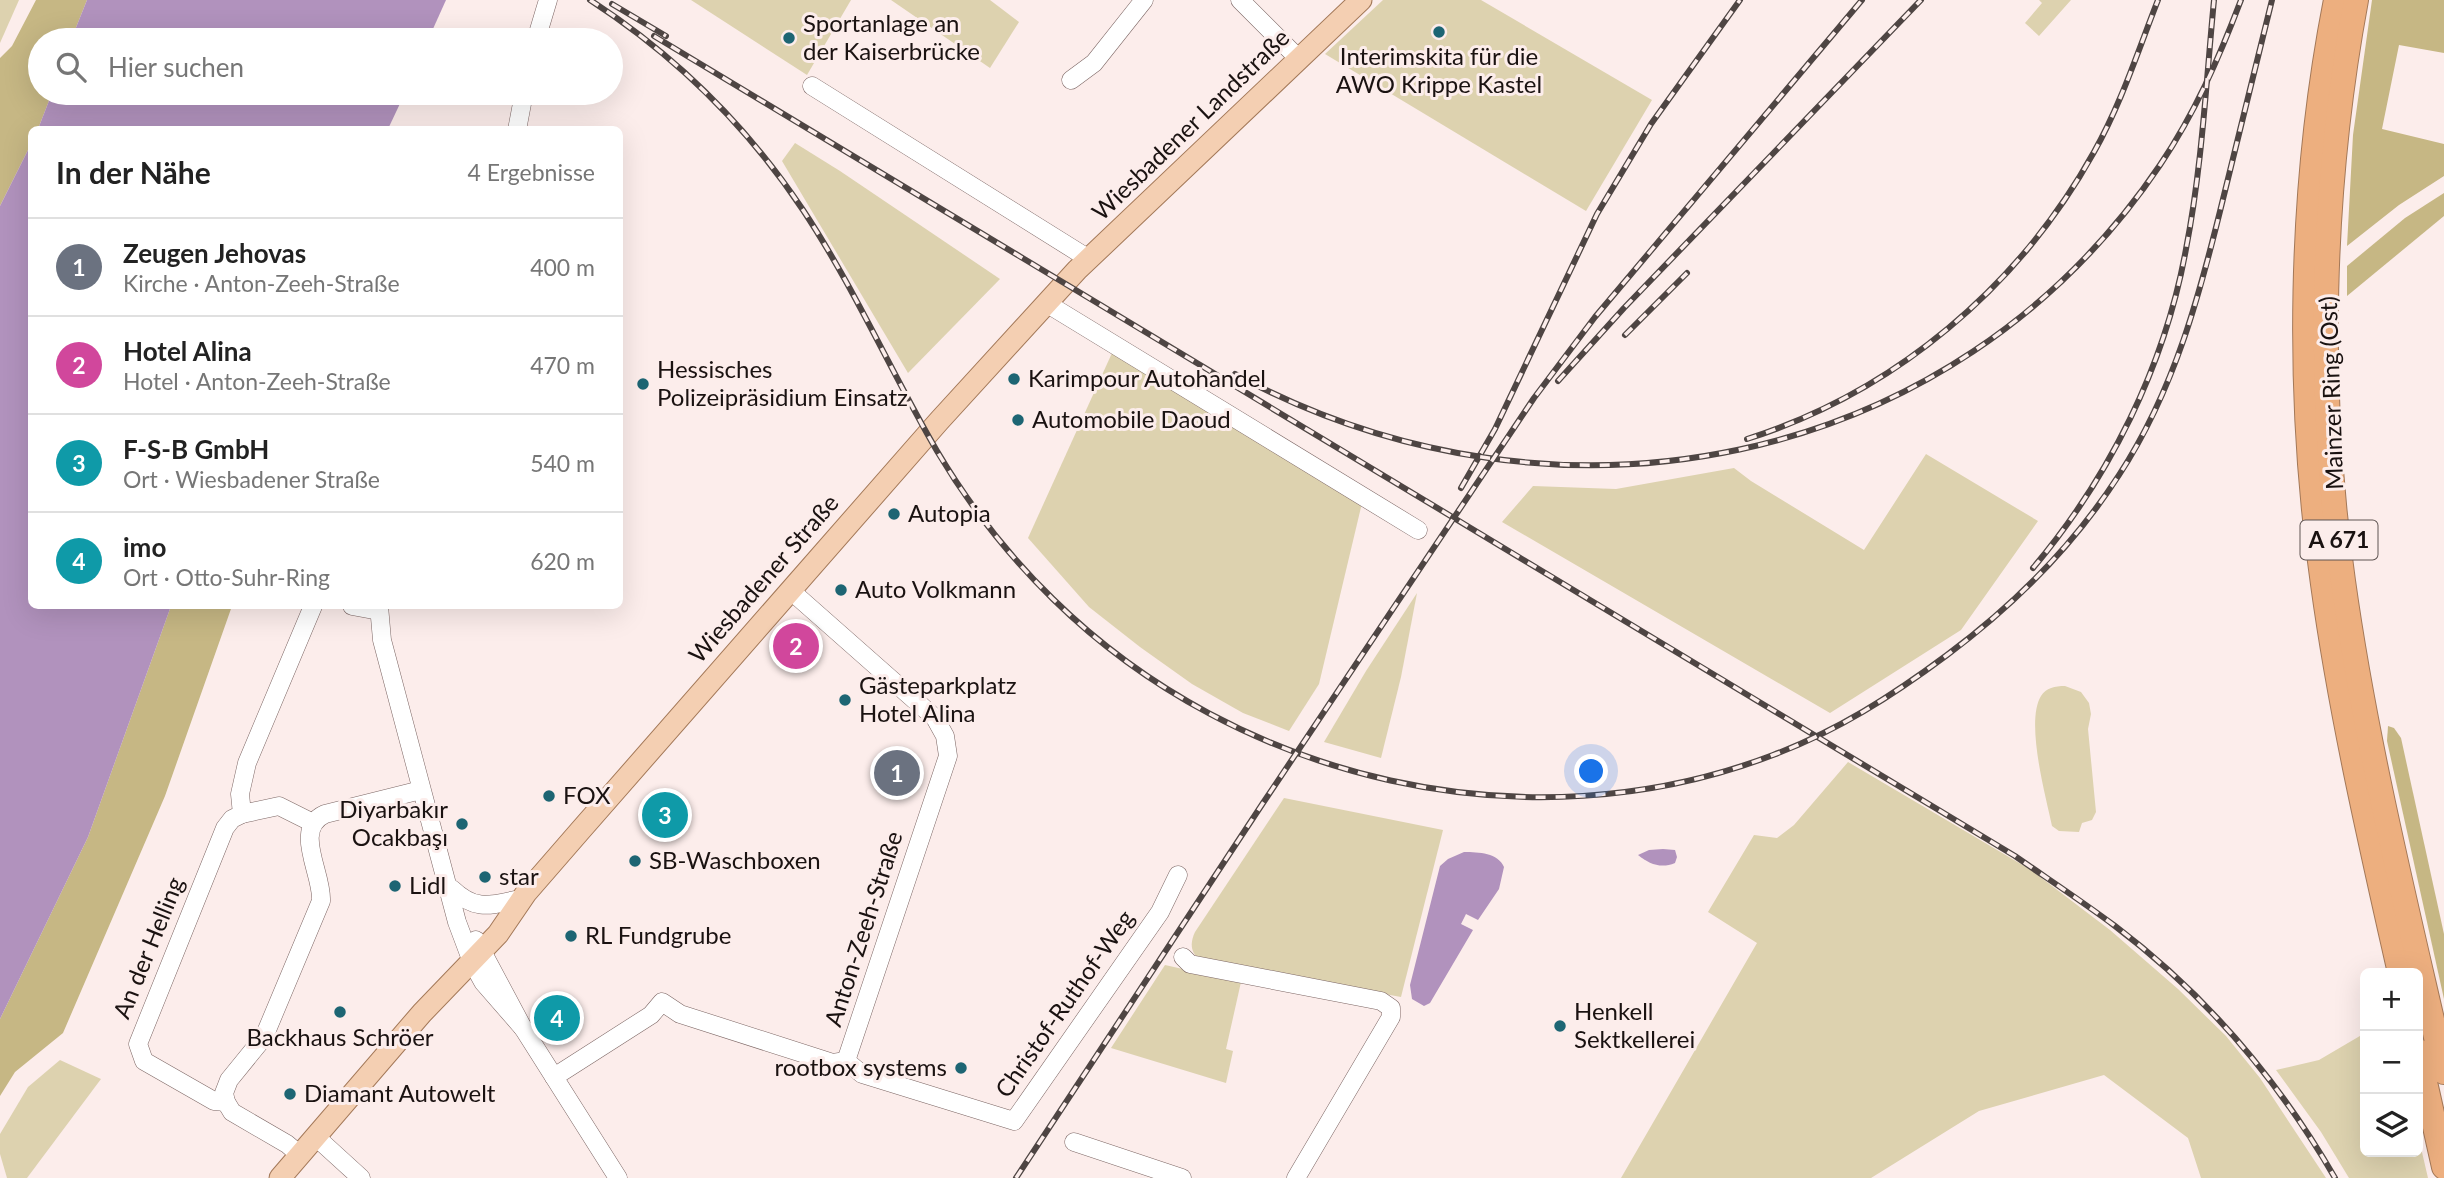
<!DOCTYPE html>
<html lang="de">
<meta charset="utf-8">
<style>
:root{--surface:#fff;--page:#f6f6f6;--text:#222;--muted:#767676;--line:#e0e0e0;--accent:#ea580c}
body{margin:0;font-family:Lato,sans-serif;background:var(--page);color:var(--text)}
.controls{position:absolute;right:21px;bottom:21px;display:grid;overflow:hidden;border-radius:10px;box-shadow:0 7px 28px #0002}
.controls button{width:63px;height:63px;display:grid;place-items:center;padding:0;border:0;border-bottom:2px solid var(--line);background:var(--surface);color:var(--text);font:35px sans-serif}
.you{position:absolute;left:1592px;top:772px;width:24px;height:24px;margin:-18px;border:5px solid #fff;border-radius:50%;background:#1a73e8;box-shadow:0 0 0 10px #1a73e833}
.badge{display:grid;place-items:center;width:46px;height:46px;border-radius:50%;background:var(--accent);color:#fff;font-size:23px;font-weight:700}
.pin{position:absolute;translate:-50% -50%;border:4px solid #fff;box-shadow:0 2px 7px #0006}
.list{margin:0;padding:0;list-style:none}
h2{display:flex;justify-content:space-between;align-items:center;height:91px;margin:0;padding:0 28px;font-size:30px}
h2 small{font-size:23px;font-weight:400;color:var(--muted)}
.list li{display:grid;grid-template-columns:46px 1fr auto;gap:21px;align-items:center;box-sizing:border-box;height:98px;padding:0 28px;border-top:2px solid var(--line)}
.list b{display:block;font-size:26px;white-space:nowrap}
.list p{margin:0;font-size:23px;white-space:nowrap;color:var(--muted)}
.list em{font-size:23px;font-style:normal;color:var(--muted)}
.icon{flex:none;width:38px;height:38px;fill:none;stroke:currentColor;stroke-width:2;stroke-linecap:round;stroke-linejoin:round}
.map{position:relative;flex:none;width:2444px;height:1178px;overflow:hidden}
.search{position:absolute;background:var(--surface);box-shadow:0 7px 28px #0002;left:28px;top:28px;width:595px;height:77px;display:flex;align-items:center;gap:18px;box-sizing:border-box;padding:0 24px;border-radius:38px;color:var(--muted);font-size:26px}
.panel{position:absolute;background:var(--surface);box-shadow:0 7px 28px #0002;left:28px;top:126px;width:595px;height:483px;border-radius:10px}
.map>svg:first-child{display:block}
.green{fill:#ddd2af}
.forest{fill:#c6b784}
.water{fill:#b192bd}
.lines{fill:none;stroke-linecap:round;stroke-linejoin:round}
.minor-casing{stroke:#7c6664;stroke-width:19}
.major-casing{stroke:#a37858;stroke-width:23}
.highway-casing{stroke:#a37858;stroke-width:26}
.minor{stroke:#fff;stroke-width:18}
.major{stroke:#f4cfb2;stroke-width:21}
.highway{stroke:#edaf7f;stroke-width:24}
.rail-casing{stroke:#4e4543;stroke-width:6}
.rail{stroke:#fcedeb;stroke-width:3.5;stroke-dasharray:10;stroke-linecap:butt}
.poi-dot{fill:#1d6573;stroke:#fcedeb;stroke-width:2.5}
.labels{text-anchor:middle;stroke-width:6;stroke-linejoin:round;paint-order:stroke}
.shield{fill:#fcedeb;stroke:#5e5452;stroke-width:2}
.shield-label{font-size:23px;font-weight:bold;fill:#1a1211}
.poi-label{font-size:24px;fill:#1a1211;stroke:#fcedeb;text-anchor:start}
.street-label{font-size:24px;fill:#1a1211;stroke:#fcedeb}
</style>
<div class="map">
<svg width="2444" height="1178" viewBox="0 0 2444 1178">
<rect width="100%" height="100%" fill="#fcedeb"/>
<g class="green">
<polygon points="0,0 19,0 0,43"/>
<polygon points="691,0 851,0 807,75"/>
<polygon points="891,0 990,0 1019,22 990,68"/>
<polygon points="1383,0 1481,0 1652,100 1586,211 1325,54"/>
<polygon points="2039,0 2071,0 2039,36 2025,23 2042,3"/>
<polygon points="795,143 840,171 1000,279 908,373 782,161"/>
<polygon points="1112,353 1362,503 1319,684 1289,731 1243,713 1192,684 1140,647 1089,607 1028,538"/>
<polygon points="1926,454 2038,521 1961,630 1830,713 1502,522 1533,486 1616,489 1734,468 1751,481 1864,550"/>
<polygon points="1417,593 1401,677 1381,758 1324,742 1366,671"/>
<path d="M2065,686L2081,692L2089,703L2091,714L2088,729L2096,812L2092,820L2082,823L2079,832L2059,831L2052,826C2046,797 2025,722 2041,696C2046,688 2055,686 2065,686Z"/>
<polygon points="1848,762 2031,870 2110,930 2178,989 2226,1036 2260,1078 2326,1178 2201,1178 2188,1138 2104,1075 1979,1111 1871,1178 1621,1178 1757,943 1708,912 1754,835 1777,838 1794,825"/>
<path d="M1284,798L1443,830L1401,997L1200,960C1190,952 1190,943 1195,932Z"/>
<polygon points="1165,965 1241,982 1226,1049 1233,1051 1226,1083 1111,1048"/>
<polygon points="2365,1033 2365,1152 2418,1152 2418,1135 2428,1178 2349,1178 2321,1132 2276,1070 2319,1060"/>
<polygon points="60,1060 101,1079 27,1178 7,1178 0,1154 0,1134 28,1087"/>
</g>
<g class="forest">
<polygon points="36,0 87,0 71,40 40,40 40,93 52,93 38,129 32,130 31,144 0,206 0,58 12,46"/>
<polygon points="2372,0 2444,0 2444,53 2399,45 2382,129 2444,144 2444,176 2399,205 2347,246 2353,135"/>
<polygon points="2444,193 2444,216 2347,296 2347,266 2405,218"/>
<polygon points="171,606 232,606 165,796 63,1033 15,1072 0,1096 0,1019 88,837"/>
<polygon points="2388,726 2394,728 2401,738 2444,934 2444,999 2387,741"/>
</g>
<g class="water">
<polygon points="87,0 446,0 428,40 71,40"/>
<polygon points="52,93 405,93 388,129 38,129"/>
<polygon points="31,144 32,606 171,606 88,837 0,1019 0,206"/>
<path d="M1663,849L1675,850L1677,857L1675,863C1661,869 1649,864 1638,855L1649,850Z"/>
<path d="M1464,852C1479,852 1498,853 1504,867L1499,889L1478,920L1466,914L1461,924L1473,930L1430,1003L1424,1006L1412,999L1410,985L1440,866L1448,859Z"/>
</g>
<g class="lines">
<defs>
<g id="minor">
<polyline points="1240,0 1299,59"/>
<polyline points="536,40 548,0"/>
<polyline points="1071,80 1094,63 1144,0"/>
<polyline points="812,86 1089,259"/>
<polyline points="517,130 524,93"/>
<polyline points="1046,303 1418,530"/>
<polyline points="790,590 935,718 945,736 948,756 846,1061"/>
<polyline points="352,606 379,611"/>
<polyline points="379,606 382,640 457,922 472,962 483,982 523,1028"/>
<polyline points="242,814 279,806 313,823"/>
<path d="M452,889C474,910 488,906 515,900"/>
<polyline points="476,940 523,1028 618,1178"/>
<polyline points="1183,957 1190,964 1381,1001 1391,1008 1391,1017 1296,1178"/>
<polyline points="554,1077 651,1015 662,1002 680,1014 833,1063 846,1061 862,1074 1014,1121 1160,912 1178,875"/>
<polyline points="226,1102 214,1101 144,1061 138,1044 225,828 232,819 242,814 240,794 247,763 313,606"/>
<polyline points="316,1137 361,1178"/>
<polyline points="1074,1142 1182,1178"/>
<path d="M300,1155L287,1144L232,1112L226,1102L224,1093L229,1080L264,1037L321,901C323,874 292,829 325,814L421,790"/>
</g>
<polyline id="major" points="280,1178 422,1013 498,934 526,893 579,832 939,421 1077,270 1361,0"/>
<g id="highway">
<path d="M2336,0C2299,188 2296,395 2323,584C2341,715 2371,844 2400,973"/>
<path d="M2356,0C2321,189 2316,390 2343,581C2366,746 2407,909 2444,1072"/>
<polyline points="2418,1051 2444,1167"/>
</g>
</defs>
<use href="#minor" class="minor-casing"/>
<use href="#major" class="major-casing"/>
<use href="#highway" class="highway-casing"/>
<use href="#minor" class="minor"/>
<use href="#major" class="major"/>
<use href="#highway" class="highway"/>
<defs>
<g id="rail">
<path d="M590,0C675,55 747,126 803,210C854,287 891,372 937,451C969,505 1008,555 1053,599C1238,781 1528,849 1773,755C1837,731 1892,696 1947,655C2013,606 2074,545 2119,475C2175,389 2200,294 2224,195C2240,130 2256,65 2272,0"/>
<polyline points="612,4 666,36"/>
<path d="M654,36L2015,856C2048,879 2083,902 2115,926C2205,994 2279,1081 2335,1178"/>
<polyline points="1625,335 1687,273"/>
<path d="M1235,374C1554,547 1953,472 2160,165C2195,113 2219,58 2241,0"/>
<polyline points="1558,381 1624,308 1921,0"/>
<path d="M1747,439C1895,392 2019,287 2094,152C2121,104 2138,51 2158,0"/>
<polyline points="1461,488 1495,429 1597,214 1651,124 1740,0"/>
<path d="M2033,568C2109,478 2165,366 2186,249C2202,167 2206,83 2214,0"/>
<polyline points="1016,1178 1263,803 1534,398 1595,317 1862,0"/>
</g>
</defs>
<use href="#rail" class="rail-casing"/>
<use href="#rail" class="rail"/>
</g>
<g class="poi-dot">
<circle cx="1439" cy="32" r="7"/>
<circle cx="789" cy="38" r="7"/>
<circle cx="1014" cy="379" r="7"/>
<circle cx="643" cy="384" r="7"/>
<circle cx="1018" cy="420" r="7"/>
<circle cx="894" cy="514" r="7"/>
<circle cx="841" cy="590" r="7"/>
<circle cx="845" cy="700" r="7"/>
<circle cx="549" cy="796" r="7"/>
<circle cx="462" cy="824" r="7"/>
<circle cx="635" cy="861" r="7"/>
<circle cx="485" cy="877" r="7"/>
<circle cx="395" cy="886" r="7"/>
<circle cx="571" cy="936" r="7"/>
<circle cx="340" cy="1012" r="7"/>
<circle cx="1560" cy="1026" r="7"/>
<circle cx="961" cy="1068" r="7"/>
<circle cx="290" cy="1094" r="7"/>
</g>
<g class="labels">
<rect class="shield" x="2300.5" y="520.5" width="77" height="39" rx="5"/>
<g class="shield-label">
<text x="2339" y="548">A 671</text>
</g>
<g class="poi-label">
<text x="803" y="32">Sportanlage an<tspan x="803" dy="28">der Kaiserbrücke</tspan></text>
<text x="1439" y="65" text-anchor="middle">Interimskita für die<tspan x="1439" dy="28">AWO Krippe Kastel</tspan></text>
<text x="657" y="378">Hessisches<tspan x="657" dy="28">Polizeipräsidium Einsatz</tspan></text>
<text x="1028" y="387">Karimpour Autohandel</text>
<text x="1032" y="428">Automobile Daoud</text>
<text x="908" y="522">Autopia</text>
<text x="855" y="598">Auto Volkmann</text>
<text x="859" y="694">Gästeparkplatz<tspan x="859" dy="28">Hotel Alina</tspan></text>
<text x="563" y="804">FOX</text>
<text x="448" y="818" text-anchor="end">Diyarbakır<tspan x="448" dy="28">Ocakbaşı</tspan></text>
<text x="649" y="869">SB-Waschboxen</text>
<text x="499" y="885">star</text>
<text x="409" y="894">Lidl</text>
<text x="585" y="944">RL Fundgrube</text>
<text x="1574" y="1020">Henkell<tspan x="1574" dy="28">Sektkellerei</tspan></text>
<text x="340" y="1046" text-anchor="middle">Backhaus Schröer</text>
<text x="947" y="1076" text-anchor="end">rootbox systems</text>
<text x="304" y="1102">Diamant Autowelt</text>
</g>
<g class="street-label">
<text transform="translate(1191 125) rotate(-44)" y="8">Wiesbadener Landstraße</text>
<text transform="translate(2332 393) rotate(-92)" y="8">Mainzer Ring (Ost)</text>
<text transform="translate(764 579) rotate(-49)" y="8">Wiesbadener Straße</text>
<text transform="translate(864 929) rotate(-72)" y="8">Anton-Zeeh-Straße</text>
<text transform="translate(149 948) rotate(-68)" y="8">An der Helling</text>
<text transform="translate(1065 1004) rotate(-55)" y="8">Christof-Ruthof-Weg</text>
</g>
</g>
</svg>
<div class="controls">
<button>+</button>
<button>−</button>
<button><svg class="icon" aria-label="layers" viewBox="0 0 24 24"><path d="M12 4l9 5-9 5-9-5zM3 14l9 5 9-5"/></svg></button>
</div>
<div class="you"></div>
<div class="pin badge" style="left:897px;top:773px;background:#6b7280">1</div>
<div class="pin badge" style="left:796px;top:646px;background:#d1479c">2</div>
<div class="pin badge" style="left:665px;top:815px;background:#0f9aa8">3</div>
<div class="pin badge" style="left:557px;top:1018px;background:#0f9aa8">4</div>
<div class="search"><svg class="icon" aria-label="search" viewBox="0 0 24 24"><circle cx="10" cy="10" r="6"/><path d="M15 15l6 6"/></svg>Hier suchen</div>
<section class="panel">
<h2>In der Nähe<small>4 Ergebnisse</small></h2>
<ul class="list">
<li><span class="badge" style="background:#6b7280">1</span><div><b>Zeugen Jehovas</b><p>Kirche · Anton-Zeeh-Straße</p></div><em>400 m</em></li>
<li><span class="badge" style="background:#d1479c">2</span><div><b>Hotel Alina</b><p>Hotel · Anton-Zeeh-Straße</p></div><em>470 m</em></li>
<li><span class="badge" style="background:#0f9aa8">3</span><div><b>F-S-B GmbH</b><p>Ort · Wiesbadener Straße</p></div><em>540 m</em></li>
<li><span class="badge" style="background:#0f9aa8">4</span><div><b>imo</b><p>Ort · Otto-Suhr-Ring</p></div><em>620 m</em></li>
</ul>
</section>
</div>
